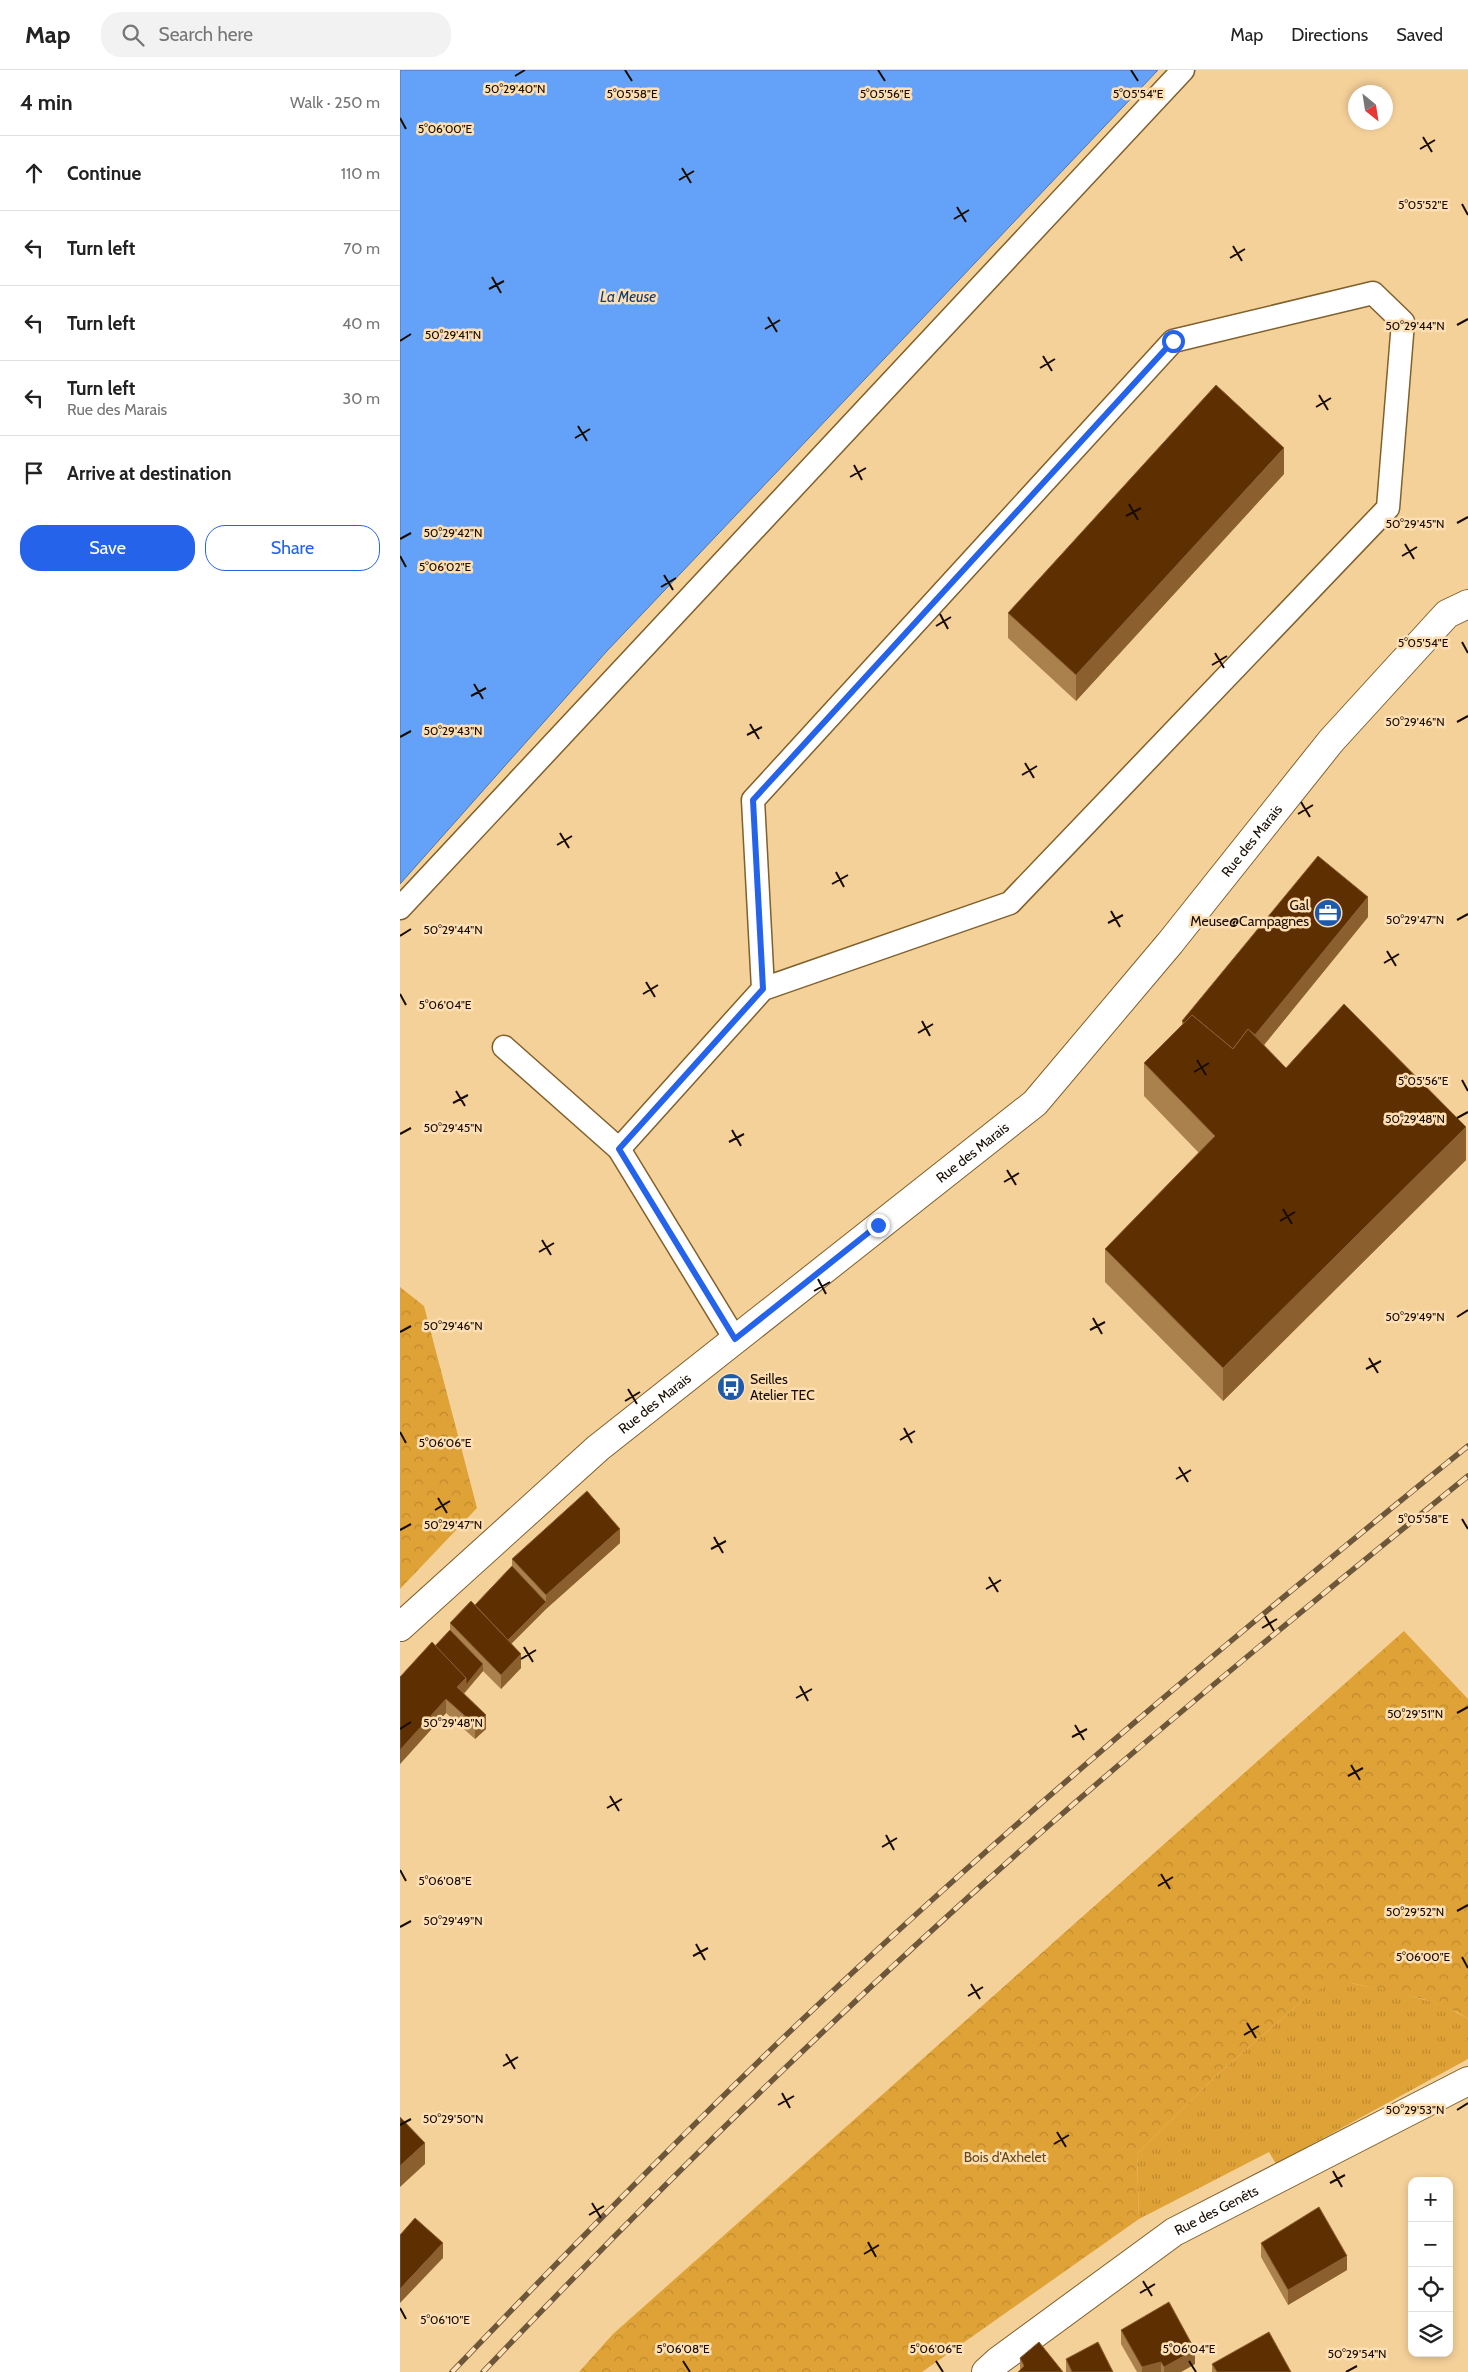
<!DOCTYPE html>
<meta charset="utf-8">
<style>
:root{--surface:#fff;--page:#f2f2f2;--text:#222;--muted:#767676;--line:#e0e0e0;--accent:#2563eb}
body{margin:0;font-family:Cabin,sans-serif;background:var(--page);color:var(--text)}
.controls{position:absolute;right:15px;bottom:15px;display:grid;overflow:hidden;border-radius:10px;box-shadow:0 2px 8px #0003}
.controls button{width:45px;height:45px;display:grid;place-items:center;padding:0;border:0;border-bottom:1px solid var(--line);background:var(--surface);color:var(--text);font:25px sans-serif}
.compass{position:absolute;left:948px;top:15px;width:45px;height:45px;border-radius:50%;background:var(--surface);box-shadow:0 2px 8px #0003;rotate:150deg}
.stop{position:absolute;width:15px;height:15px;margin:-11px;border:4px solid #2563eb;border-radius:50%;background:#fff}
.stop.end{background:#2563eb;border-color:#fff;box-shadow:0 1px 5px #0008}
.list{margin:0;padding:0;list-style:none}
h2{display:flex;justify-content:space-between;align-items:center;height:65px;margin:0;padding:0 20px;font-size:21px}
h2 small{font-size:16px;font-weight:400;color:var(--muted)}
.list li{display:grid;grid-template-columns:32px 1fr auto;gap:15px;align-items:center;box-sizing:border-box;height:75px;padding:0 20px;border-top:1px solid var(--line)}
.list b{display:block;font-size:19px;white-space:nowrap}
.list p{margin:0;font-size:16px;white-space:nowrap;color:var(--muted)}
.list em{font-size:16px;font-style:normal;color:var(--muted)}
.actions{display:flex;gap:10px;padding:15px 20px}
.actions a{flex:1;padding:11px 0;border:1px solid var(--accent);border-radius:20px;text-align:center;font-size:18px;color:var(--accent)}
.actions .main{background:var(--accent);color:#fff}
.icon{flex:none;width:28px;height:28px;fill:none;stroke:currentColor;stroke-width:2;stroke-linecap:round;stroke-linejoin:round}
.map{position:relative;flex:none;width:1068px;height:2302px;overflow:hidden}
header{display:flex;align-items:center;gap:30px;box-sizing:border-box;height:70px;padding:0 25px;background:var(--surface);border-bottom:1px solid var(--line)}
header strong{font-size:24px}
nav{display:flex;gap:28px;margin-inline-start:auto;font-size:18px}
.search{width:350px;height:45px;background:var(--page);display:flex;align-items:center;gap:12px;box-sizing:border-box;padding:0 18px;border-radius:20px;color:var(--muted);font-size:19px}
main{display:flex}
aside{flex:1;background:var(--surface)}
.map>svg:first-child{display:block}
.forest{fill:url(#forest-crowns)}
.park{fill:url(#park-tufts)}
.water{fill:#64a2f9;stroke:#4d75ae}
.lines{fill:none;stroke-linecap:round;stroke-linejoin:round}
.lane-casing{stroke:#80602b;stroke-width:25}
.street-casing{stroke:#80602b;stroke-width:30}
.secondary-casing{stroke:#80602b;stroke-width:30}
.lane{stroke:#fff;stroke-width:22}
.street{stroke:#fff;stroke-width:28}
.secondary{stroke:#fff;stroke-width:28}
.rail-casing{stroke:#6c573b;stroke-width:5.5}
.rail{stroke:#fddfb3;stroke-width:4;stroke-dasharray:11;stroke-linecap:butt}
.wall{fill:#aa804d}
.shaded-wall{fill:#8b602e}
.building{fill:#5e2f00;stroke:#8b602e}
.route{stroke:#2563eb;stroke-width:6}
.ticks{fill:none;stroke:#180c00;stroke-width:2}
.labels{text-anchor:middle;stroke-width:5;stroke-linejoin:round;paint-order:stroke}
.street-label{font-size:14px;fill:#180c00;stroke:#fddfb3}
.poi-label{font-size:14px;fill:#180c00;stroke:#fddfb3;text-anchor:end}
.park-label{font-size:14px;fill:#62471b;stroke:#fddfb3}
.water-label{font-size:15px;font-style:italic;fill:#123a71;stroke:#fddfb3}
.ticks-label{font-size:12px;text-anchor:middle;fill:#180c00;stroke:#fddfb3;stroke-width:5;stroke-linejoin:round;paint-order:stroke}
</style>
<header>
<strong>Map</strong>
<div class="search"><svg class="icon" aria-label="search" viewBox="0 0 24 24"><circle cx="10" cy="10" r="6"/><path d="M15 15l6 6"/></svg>Search here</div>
<nav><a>Map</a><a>Directions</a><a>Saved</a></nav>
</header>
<main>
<aside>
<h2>4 min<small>Walk · 250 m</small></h2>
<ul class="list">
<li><svg class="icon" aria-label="ahead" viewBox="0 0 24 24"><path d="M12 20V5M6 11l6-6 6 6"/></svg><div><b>Continue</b></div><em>110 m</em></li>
<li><svg class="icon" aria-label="left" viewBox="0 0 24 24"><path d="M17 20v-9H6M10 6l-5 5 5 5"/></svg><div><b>Turn left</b></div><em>70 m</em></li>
<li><svg class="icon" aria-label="left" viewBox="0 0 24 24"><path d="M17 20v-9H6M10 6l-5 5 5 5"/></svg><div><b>Turn left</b></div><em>40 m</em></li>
<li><svg class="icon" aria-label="left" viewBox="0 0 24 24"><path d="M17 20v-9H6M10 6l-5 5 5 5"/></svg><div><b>Turn left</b><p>Rue des Marais</p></div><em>30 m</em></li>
<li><svg class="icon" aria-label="arrive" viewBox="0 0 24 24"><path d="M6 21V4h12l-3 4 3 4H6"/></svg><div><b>Arrive at destination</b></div></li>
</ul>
<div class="actions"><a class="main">Save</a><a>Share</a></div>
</aside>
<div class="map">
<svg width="1068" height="2302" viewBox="0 0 1068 2302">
<defs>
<pattern id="forest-crowns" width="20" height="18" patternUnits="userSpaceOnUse" patternTransform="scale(1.25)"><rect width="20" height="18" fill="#dfa236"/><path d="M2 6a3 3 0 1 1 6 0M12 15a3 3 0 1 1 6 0" fill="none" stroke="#bf8a2e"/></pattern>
<pattern id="park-tufts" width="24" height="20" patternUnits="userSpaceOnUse" patternTransform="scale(1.25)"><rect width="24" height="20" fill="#dfa236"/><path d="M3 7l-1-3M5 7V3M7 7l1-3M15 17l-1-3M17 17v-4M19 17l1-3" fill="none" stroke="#bf8a2e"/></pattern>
</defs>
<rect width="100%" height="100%" fill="#f5d19a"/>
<g class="forest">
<polygon points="0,1217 24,1236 77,1438 0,1519"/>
<polygon points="1004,1561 1068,1629 1068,1949 1059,1943 1023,1929 951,1913 901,1932 818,2004 737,2084 739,2149 522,2302 179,2302 213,2264"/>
</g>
<path class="park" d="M951,1913C990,1922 1034,1927 1068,1949V1989L876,2094L869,2082L739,2149L737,2084L818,2004L901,1932L925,1916Z"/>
<polygon class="water" points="0,0 758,0 207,581 0,814"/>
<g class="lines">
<defs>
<g id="lane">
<polyline points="0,838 783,0"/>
<polyline points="104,977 219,1079 335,1269"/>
<polyline points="219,1079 363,919 610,833 988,438 1003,252 973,223 773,271 353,730 363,919"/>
</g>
<g id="street">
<path id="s1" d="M586,2302L598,2291L774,2162L1068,2011"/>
</g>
<g id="secondary">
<path id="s2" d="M0,1557L198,1378L635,1033L770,873L931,671L1047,544L1068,534"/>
</g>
</defs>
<use href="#lane" class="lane-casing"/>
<use href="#street" class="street-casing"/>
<use href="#secondary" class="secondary-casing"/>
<use href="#lane" class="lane"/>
<use href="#street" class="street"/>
<use href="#secondary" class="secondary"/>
<defs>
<g id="rail">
<path d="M52,2302C167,2182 283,2063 403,1949C616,1748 841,1560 1068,1376"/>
<path d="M83,2302C263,2113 450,1930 646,1758C784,1637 926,1521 1068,1406"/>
</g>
</defs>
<use href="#rail" class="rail-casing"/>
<use href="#rail" class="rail"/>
</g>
<g class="wall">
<polygon points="884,404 676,631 608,568 608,543"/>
<polygon points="968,847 864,975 886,998 1066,1090 823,1331 705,1212 705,1179 799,1083 744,1026 744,993 782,955 782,951"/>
<polygon points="220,1473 146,1539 111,1574 121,1598 101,1619 83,1601 64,1624 86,1659 75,1669 46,1643 0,1694 0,1607 35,1576 50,1560 50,1553 75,1535 112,1496 112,1489"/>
<polygon points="861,2173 947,2200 888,2235 861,2187"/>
<polygon points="721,2260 795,2294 781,2302 737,2302 721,2274"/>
<polygon points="620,2288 663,2302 620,2300"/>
<polygon points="666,2289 713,2302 666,2302"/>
<polygon points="812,2294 891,2302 812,2302"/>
</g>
<g class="shaded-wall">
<polygon points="884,378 884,404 676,631 676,605"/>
<polygon points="968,827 968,847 833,1013 833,992"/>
<polygon points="1066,1057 1066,1090 823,1331 823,1298"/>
<polygon points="220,1459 220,1473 146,1539 105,1580 105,1573 146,1532 146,1525"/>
<polygon points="121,1584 121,1598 101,1619 101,1605"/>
<polygon points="83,1594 83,1601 57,1631 57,1617 66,1608"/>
<polygon points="46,1629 46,1643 0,1694 0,1680"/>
<polygon points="86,1645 86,1659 75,1669 75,1655"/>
<polygon points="25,2073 25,2094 0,2117 0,2096"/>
<polygon points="43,2173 43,2188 0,2233 0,2219"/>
<polygon points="947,2186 947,2200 888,2235 888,2220"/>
<polygon points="795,2280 795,2294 781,2302 764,2302 764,2297"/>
<polygon points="761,2292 761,2302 742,2302 742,2297"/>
</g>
<g class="building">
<polygon points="816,315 884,378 676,605 608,543"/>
<polygon points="918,786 968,827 855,965 848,959 833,979 792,945 784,953 782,951"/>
<polygon points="944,934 1066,1057 823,1298 705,1179 815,1066 744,993 792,945 833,979 848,959 886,998"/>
<polygon points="187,1421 220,1459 146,1525 112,1489"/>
<polygon points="112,1496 146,1532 108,1570 75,1535"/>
<polygon points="71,1531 121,1584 101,1605 50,1553"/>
<polygon points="50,1560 83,1594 66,1615 66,1608 35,1576"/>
<polygon points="32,1572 66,1608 57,1617 86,1645 75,1655 46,1629 0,1680 0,1607"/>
<polygon points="0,2047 25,2073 0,2096"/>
<polygon points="919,2137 947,2186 888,2220 861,2173"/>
<polygon points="15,2148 43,2173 0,2219 0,2165"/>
<polygon points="769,2232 795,2280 764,2297 761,2292 742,2297 721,2260"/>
<polygon points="869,2262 891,2302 817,2302 812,2294"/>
<polygon points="639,2272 663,2302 618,2302 624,2296 620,2288"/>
<polygon points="698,2272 713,2302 672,2302 666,2289"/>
</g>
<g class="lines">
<polyline class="route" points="478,1155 335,1269 219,1079 363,919 353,730 773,271"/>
</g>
<path class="ticks" d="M225,0L232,11M478,0L485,11M731,0L738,11M115,6L125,0M0,48L6,59M1023,67L1032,82M1020,79L1035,70M282,98L291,113M279,110L294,101M1062,134L1068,145M557,137L566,152M554,149L569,140M833,176L842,191M830,188L845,179M92,207L101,223M89,219L104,211M368,247L377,262M1057,255L1068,249M365,259L380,250M0,271L11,264M643,286L652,301M640,298L655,289M919,325L928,340M916,337L931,328M178,356L187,371M175,368L190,359M454,395L462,410M450,407L466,398M729,434L738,450M726,446L741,438M1057,453L1068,447M0,469L11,463M1005,474L1014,489M0,486L6,497M1002,486L1017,477M264,505L273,520M261,517L276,508M540,544L548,559M536,556L551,547M1062,572L1068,583M815,583L824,598M812,595L827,586M74,614L83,629M71,626L86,618M1057,652L1068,646M350,654L359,669M347,665L362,657M0,667L11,661M625,693L634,708M622,705L637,696M901,732L910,747M898,744L913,735M160,763L169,778M157,775L172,766M436,802L444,817M432,814L448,805M711,841L720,857M1057,850L1068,844M708,853L723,845M0,866L11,859M987,881L996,896M984,893L999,884M246,912L255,927M0,924L6,935M243,924L258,915M522,951L530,966M518,963L533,954M797,990L806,1005M794,1002L809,993M1062,1010L1068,1021M56,1021L65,1036M53,1033L68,1025M1057,1048L1068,1042M332,1060L341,1076M0,1064L11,1058M329,1072L344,1064M607,1100L616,1115M604,1112L619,1103M883,1139L892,1154M880,1151L895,1142M142,1170L151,1185M139,1182L154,1173M418,1209L426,1224M414,1221L430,1212M1057,1247L1068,1240M693,1248L702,1264M690,1260L705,1252M0,1262L11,1256M969,1288L978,1303M966,1299L981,1291M228,1319L237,1334M225,1331L240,1322M504,1358L512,1373M0,1362L6,1373M500,1370L515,1361M779,1397L788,1412M776,1409L791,1400M38,1428L47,1443M35,1440L50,1431M1062,1449L1068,1459M0,1460L11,1454M314,1467L323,1483M311,1479L326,1471M589,1507L598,1522M586,1519L601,1510M865,1546L874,1561M862,1558L877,1549M124,1577L133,1592M121,1589L136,1580M400,1616L408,1631M396,1628L412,1619M1057,1643L1068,1637M675,1655L684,1670M0,1659L11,1652M672,1667L687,1659M951,1695L960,1710M948,1706L963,1698M210,1726L219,1741M207,1738L222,1729M486,1765L494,1780M482,1777L497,1768M0,1800L6,1811M761,1804L770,1819M758,1816L773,1807M1057,1841L1068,1835M0,1857L11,1851M296,1874L305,1890M293,1886L308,1878M1062,1887L1068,1898M571,1914L580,1929M568,1926L583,1917M847,1953L856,1968M844,1965L859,1956M106,1984L115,1999M103,1996L118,1987M382,2023L390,2038M378,2035L394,2026M1057,2040L1068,2033M0,2055L11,2049M657,2062L666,2077M654,2074L669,2065M933,2101L942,2117M930,2113L945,2105M192,2133L201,2148M189,2145L204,2136M468,2172L476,2187M464,2184L479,2175M743,2211L752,2226M740,2223L755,2214M0,2238L6,2249M283,2291L290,2302M536,2291L543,2302M789,2291L796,2302M946,2302L957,2296"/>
<defs>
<symbol id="office-disc" viewBox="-11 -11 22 22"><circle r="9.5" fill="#1e5aab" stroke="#fddfb3"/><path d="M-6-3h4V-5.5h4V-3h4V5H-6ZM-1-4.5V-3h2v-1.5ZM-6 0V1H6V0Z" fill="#fff"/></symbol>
<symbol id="bus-disc" viewBox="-11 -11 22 22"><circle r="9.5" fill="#1e5aab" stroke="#fddfb3"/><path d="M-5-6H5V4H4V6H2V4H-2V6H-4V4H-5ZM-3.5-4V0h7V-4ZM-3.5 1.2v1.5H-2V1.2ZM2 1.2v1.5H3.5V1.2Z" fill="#fff"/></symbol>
</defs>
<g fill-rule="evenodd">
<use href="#office-disc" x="912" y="827" width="32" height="32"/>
<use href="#bus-disc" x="315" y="1301" width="32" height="32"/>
</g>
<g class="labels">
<g class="street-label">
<text dy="5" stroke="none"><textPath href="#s2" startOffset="1164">Rue des Marais</textPath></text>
<text dy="5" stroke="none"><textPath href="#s2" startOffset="744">Rue des Marais</textPath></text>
<text dy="5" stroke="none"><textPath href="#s2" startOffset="339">Rue des Marais</textPath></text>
<text dy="5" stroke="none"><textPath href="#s1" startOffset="282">Rue des Genêts</textPath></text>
</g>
<g class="poi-label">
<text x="909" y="840">Gal<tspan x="909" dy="16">Meuse@Campagnes</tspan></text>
<text x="350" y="1314" text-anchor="start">Seilles<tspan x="350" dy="16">Atelier TEC</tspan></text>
</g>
<g class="park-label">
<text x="605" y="2092">Bois d'Axhelet</text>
</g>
<g class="water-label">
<text x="228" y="232">La Meuse</text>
</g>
</g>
<g class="ticks-label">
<text x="115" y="23">50°29'40"N</text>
<text x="738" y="28">5°05'54"E</text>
<text x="232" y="28">5°05'58"E</text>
<text x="485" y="28">5°05'56"E</text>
<text x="45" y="63">5°06'00"E</text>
<text x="1023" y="139">5°05'52"E</text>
<text x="1015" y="260">50°29'44"N</text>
<text x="53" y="269">50°29'41"N</text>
<text x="1015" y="458">50°29'45"N</text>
<text x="53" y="467">50°29'42"N</text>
<text x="45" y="501">5°06'02"E</text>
<text x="1023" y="577">5°05'54"E</text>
<text x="1015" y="656">50°29'46"N</text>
<text x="53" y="665">50°29'43"N</text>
<text x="1015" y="854">50°29'47"N</text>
<text x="53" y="864">50°29'44"N</text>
<text x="45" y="939">5°06'04"E</text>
<text x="1023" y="1015">5°05'56"E</text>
<text x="1015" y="1053">50°29'48"N</text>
<text x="53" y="1062">50°29'45"N</text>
<text x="1015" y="1251">50°29'49"N</text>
<text x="53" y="1260">50°29'46"N</text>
<text x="45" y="1377">5°06'06"E</text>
<text x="1023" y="1453">5°05'58"E</text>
<text x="53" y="1459">50°29'47"N</text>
<text x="1015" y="1648">50°29'51"N</text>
<text x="53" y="1657">50°29'48"N</text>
<text x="45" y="1815">5°06'08"E</text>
<text x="1015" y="1846">50°29'52"N</text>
<text x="53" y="1855">50°29'49"N</text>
<text x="1023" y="1891">5°06'00"E</text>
<text x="1015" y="2044">50°29'53"N</text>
<text x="53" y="2053">50°29'50"N</text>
<text x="45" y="2254">5°06'10"E</text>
<text x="283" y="2283">5°06'08"E</text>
<text x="536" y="2283">5°06'06"E</text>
<text x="789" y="2283">5°06'04"E</text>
<text x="957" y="2288">50°29'54"N</text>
</g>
</svg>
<div class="controls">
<button>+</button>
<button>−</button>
<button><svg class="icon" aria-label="locate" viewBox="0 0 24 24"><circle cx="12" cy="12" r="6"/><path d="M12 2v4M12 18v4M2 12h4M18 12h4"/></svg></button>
<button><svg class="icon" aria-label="layers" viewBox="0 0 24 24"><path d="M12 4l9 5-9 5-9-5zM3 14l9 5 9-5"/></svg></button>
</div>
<svg class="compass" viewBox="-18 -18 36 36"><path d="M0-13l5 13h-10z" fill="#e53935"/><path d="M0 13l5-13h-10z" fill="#767676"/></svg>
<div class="stop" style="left:773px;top:271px"></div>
<div class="stop end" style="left:478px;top:1155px"></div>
</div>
</main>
